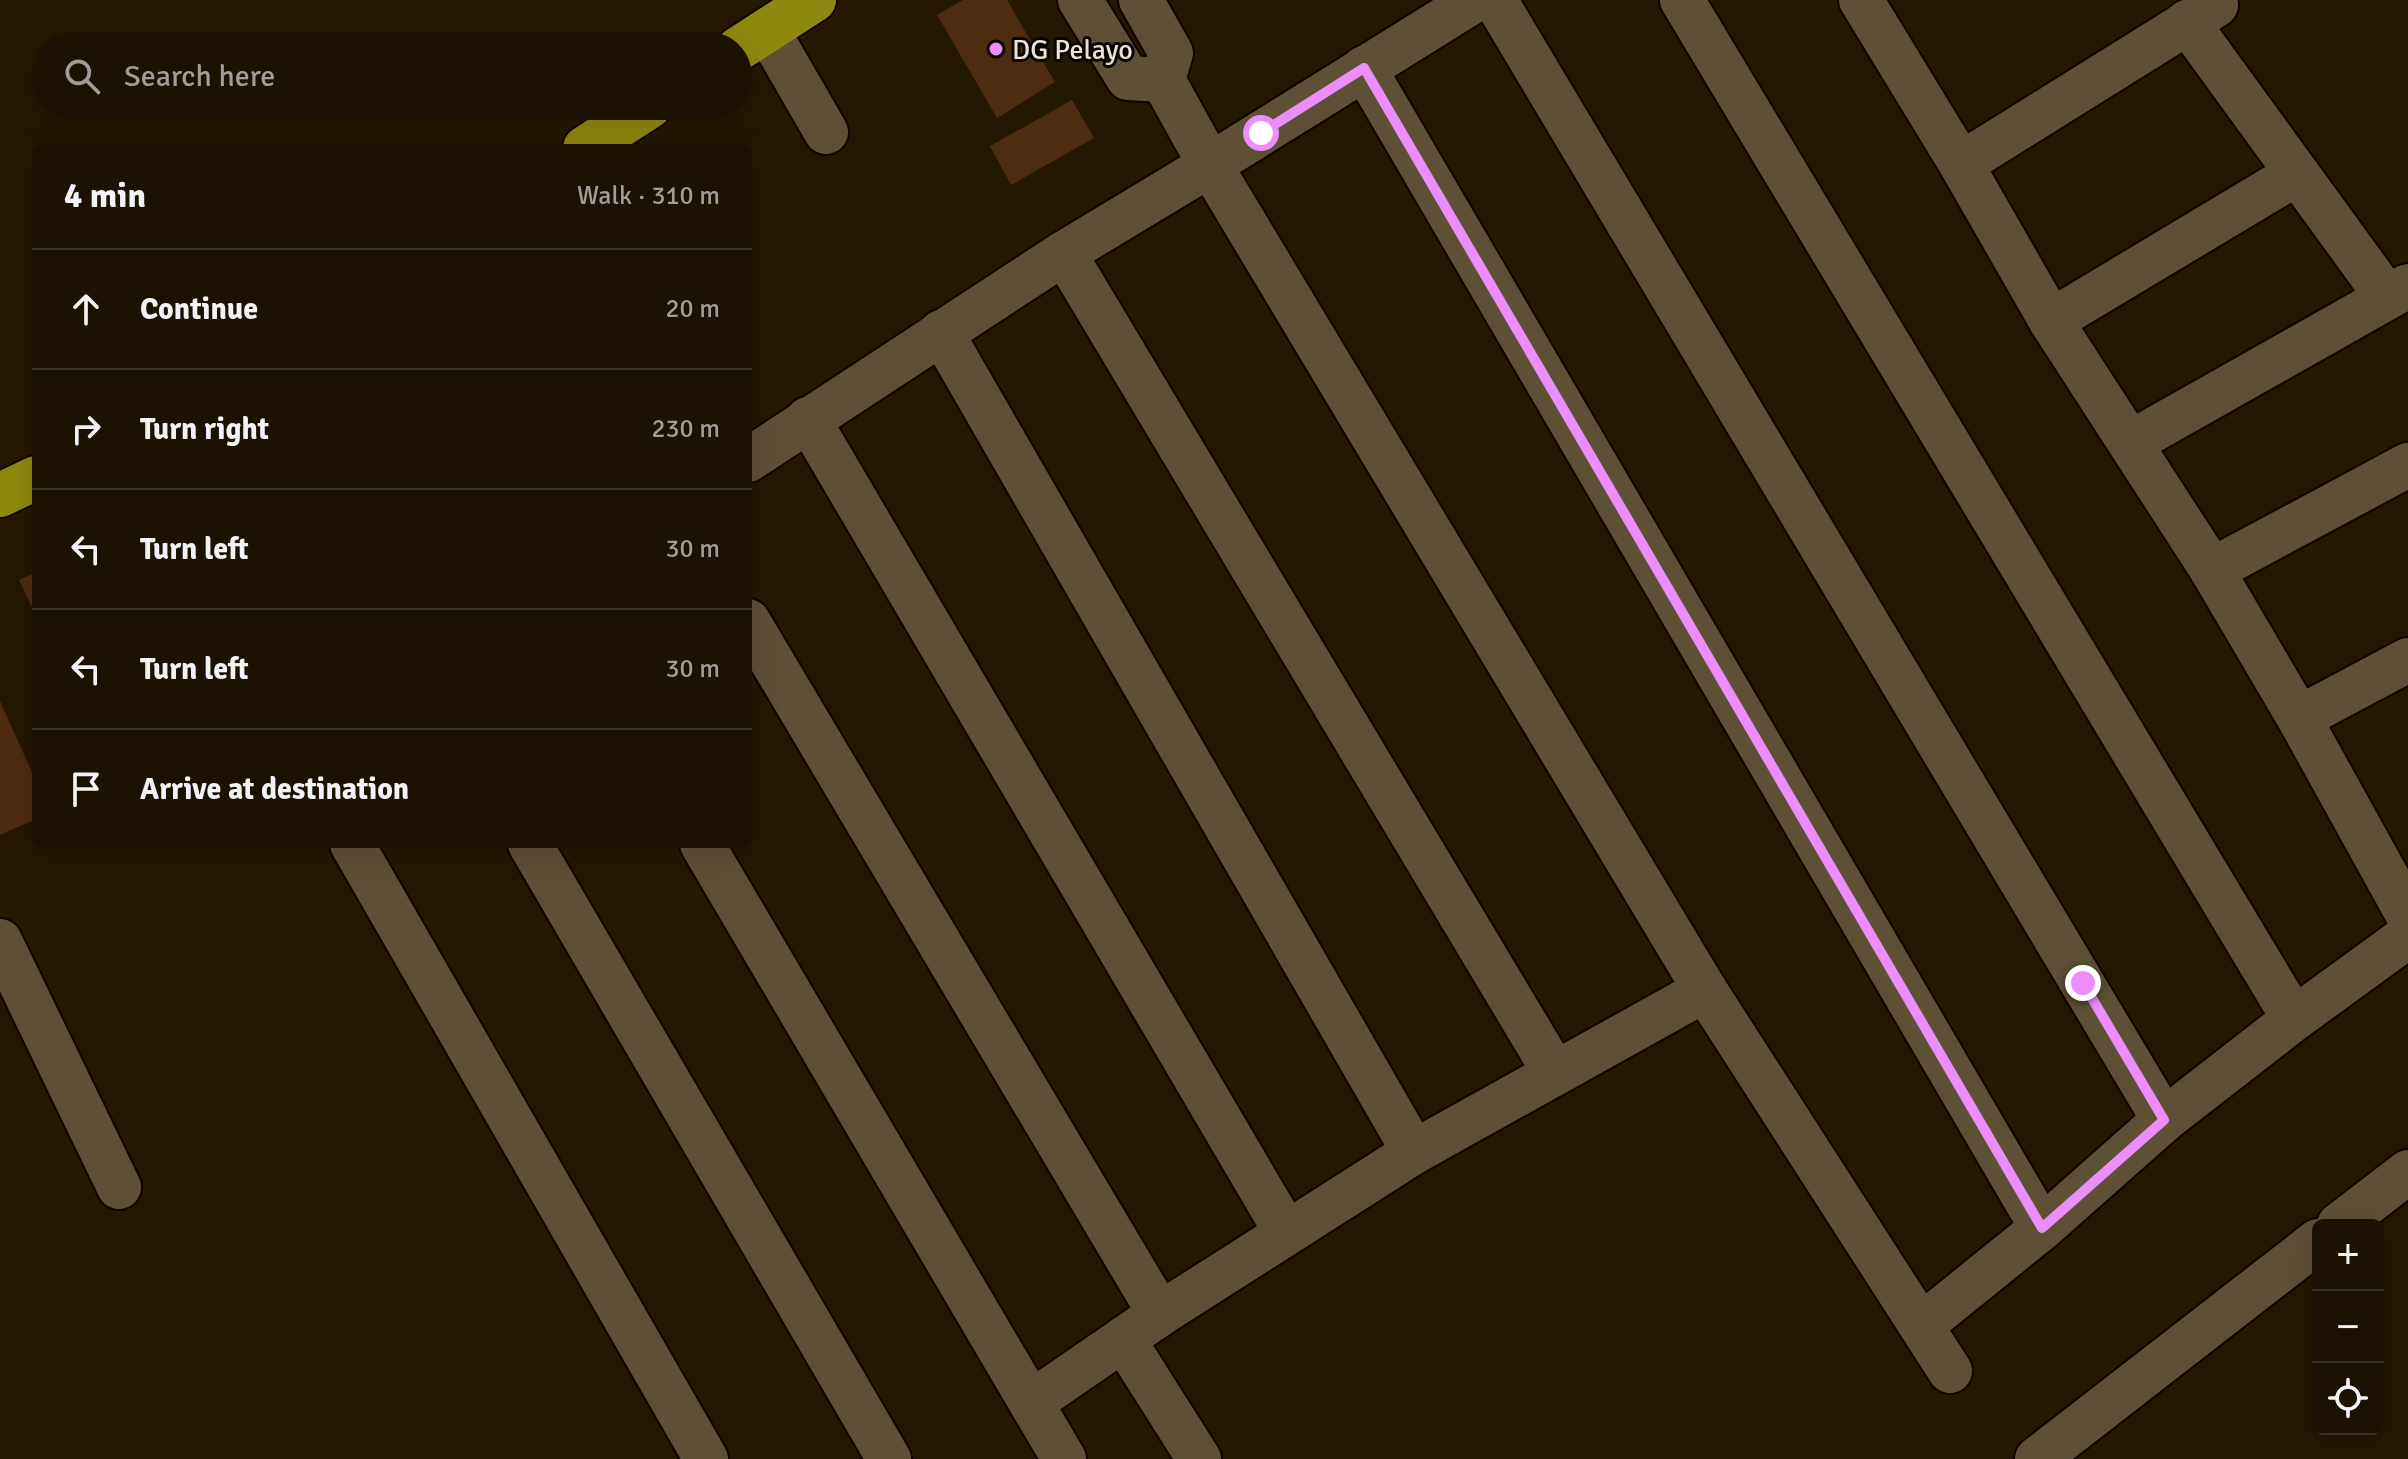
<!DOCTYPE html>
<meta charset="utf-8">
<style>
:root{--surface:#1c1201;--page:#251b0b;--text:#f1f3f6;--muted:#a09e99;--line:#3a3223}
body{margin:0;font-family:Signika,sans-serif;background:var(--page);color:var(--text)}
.controls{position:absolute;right:24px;bottom:24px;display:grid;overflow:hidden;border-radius:12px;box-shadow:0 8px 32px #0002}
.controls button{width:72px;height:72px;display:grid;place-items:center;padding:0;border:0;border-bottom:2px solid var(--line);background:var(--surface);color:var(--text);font:40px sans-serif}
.stop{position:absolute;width:24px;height:24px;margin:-18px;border:6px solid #eb8dfb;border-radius:50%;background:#fff}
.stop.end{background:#eb8dfb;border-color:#fff;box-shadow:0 2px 8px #0008}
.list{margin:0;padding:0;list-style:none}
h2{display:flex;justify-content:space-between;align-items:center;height:104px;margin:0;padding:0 32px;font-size:34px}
h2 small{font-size:26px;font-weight:400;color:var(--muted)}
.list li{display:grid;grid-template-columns:52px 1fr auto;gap:24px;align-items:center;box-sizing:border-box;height:120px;padding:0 32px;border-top:2px solid var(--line)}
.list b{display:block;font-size:30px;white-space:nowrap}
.list em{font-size:26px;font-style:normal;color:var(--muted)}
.icon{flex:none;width:44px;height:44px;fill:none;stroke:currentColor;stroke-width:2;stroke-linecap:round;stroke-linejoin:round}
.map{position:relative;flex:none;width:2408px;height:1459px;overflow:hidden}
.search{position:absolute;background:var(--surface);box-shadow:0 8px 32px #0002;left:32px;top:32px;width:720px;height:88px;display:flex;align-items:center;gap:20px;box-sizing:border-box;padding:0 28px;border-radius:44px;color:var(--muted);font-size:30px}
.panel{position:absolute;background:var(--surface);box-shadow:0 8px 32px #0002;left:32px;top:144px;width:720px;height:704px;border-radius:12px}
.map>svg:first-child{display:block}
.building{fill:#4d2c0f}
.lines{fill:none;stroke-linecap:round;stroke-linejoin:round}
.minor-casing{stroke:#0e0400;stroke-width:48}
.highway-casing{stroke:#0e0400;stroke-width:48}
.minor{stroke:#5e5035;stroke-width:44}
.highway{stroke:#8f8810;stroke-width:44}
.route{stroke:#eb8dfb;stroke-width:10}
.poi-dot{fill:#eb8dfb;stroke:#090500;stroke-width:3}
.labels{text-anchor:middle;stroke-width:6;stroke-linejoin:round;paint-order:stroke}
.poi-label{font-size:28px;fill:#ebe3d4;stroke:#090500;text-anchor:start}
</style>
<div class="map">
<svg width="2408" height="1459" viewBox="0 0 2408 1459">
<rect width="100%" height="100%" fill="#251801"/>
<g class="building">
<polygon points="963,0 1007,0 1055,82 997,118 937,15"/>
<polygon points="1072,100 1094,138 1011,185 990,146"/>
<polygon points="36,572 36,616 19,580"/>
<polygon points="0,701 36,781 36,819 0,835"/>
</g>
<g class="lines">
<defs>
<g id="minor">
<polyline points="1080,0 1128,78 1163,80"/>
<polyline points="1475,0 1210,165 1705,990 1950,1371"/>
<polyline points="1495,0 2164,1120"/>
<polyline points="1682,0 2294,1019"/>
<polyline points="1861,0 1961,164 2051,321 2212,570 2299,718 2408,915"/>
<polyline points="2187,22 2387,297"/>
<polyline points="767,30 826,132"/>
<polyline points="1364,68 2042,1228"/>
<polyline points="1961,164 2216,5"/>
<polyline points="1064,253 1555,1073"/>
<polyline points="2051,321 2296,174"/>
<polyline points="941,332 1414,1152"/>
<polyline points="808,419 1286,1232"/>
<polyline points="2130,443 2408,286"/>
<polyline points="748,460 1064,253 1210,165 1163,80 1171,53 1141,0"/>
<polyline points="2212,570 2408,465"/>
<polyline points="748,621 1160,1314"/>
<polyline points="2299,718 2408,660"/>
<polyline points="352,844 706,1459"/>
<polyline points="530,844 889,1459"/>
<polyline points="702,844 1064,1459"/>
<polyline points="0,941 119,1187"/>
<polyline points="2339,1225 2408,1172"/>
<polyline points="1922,1325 2042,1228 2164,1120 2294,1019 2408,936"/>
<polyline points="1123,1339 1199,1459"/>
<polyline points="1032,1402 1160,1314 1414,1152 1705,990"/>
<polyline points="2037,1459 2318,1241"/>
</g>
<g id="highway">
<polyline points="738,49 814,0"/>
<polyline points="585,148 650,106"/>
<polyline points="0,495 36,478"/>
</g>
</defs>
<use href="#minor" class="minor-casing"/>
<use href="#highway" class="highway-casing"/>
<use href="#minor" class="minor"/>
<use href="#highway" class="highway"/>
</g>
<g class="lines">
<polyline class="route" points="1261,133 1364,68 2042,1228 2164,1120 2083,983"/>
</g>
<circle class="poi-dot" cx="996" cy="49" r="8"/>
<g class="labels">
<g class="poi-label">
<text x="1012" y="59">DG Pelayo</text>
</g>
</g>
</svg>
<div class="controls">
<button>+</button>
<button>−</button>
<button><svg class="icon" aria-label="locate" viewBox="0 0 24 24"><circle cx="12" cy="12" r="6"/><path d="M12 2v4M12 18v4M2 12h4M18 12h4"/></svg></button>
</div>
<div class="stop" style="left:1261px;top:133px"></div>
<div class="stop end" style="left:2083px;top:983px"></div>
<div class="search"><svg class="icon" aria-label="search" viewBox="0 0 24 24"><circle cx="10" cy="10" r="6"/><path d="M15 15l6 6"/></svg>Search here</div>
<section class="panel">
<h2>4 min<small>Walk · 310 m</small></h2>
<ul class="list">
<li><svg class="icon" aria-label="ahead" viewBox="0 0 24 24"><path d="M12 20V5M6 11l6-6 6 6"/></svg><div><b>Continue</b></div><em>20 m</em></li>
<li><svg class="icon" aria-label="right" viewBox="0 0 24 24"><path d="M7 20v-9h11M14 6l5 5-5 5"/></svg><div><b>Turn right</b></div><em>230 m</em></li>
<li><svg class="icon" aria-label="left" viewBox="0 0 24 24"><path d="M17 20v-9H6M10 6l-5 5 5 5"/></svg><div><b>Turn left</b></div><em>30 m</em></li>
<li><svg class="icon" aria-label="left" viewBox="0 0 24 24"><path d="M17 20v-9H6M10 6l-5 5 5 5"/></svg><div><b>Turn left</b></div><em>30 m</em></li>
<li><svg class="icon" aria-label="arrive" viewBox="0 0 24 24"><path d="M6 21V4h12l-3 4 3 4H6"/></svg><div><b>Arrive at destination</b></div></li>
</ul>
</section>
</div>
